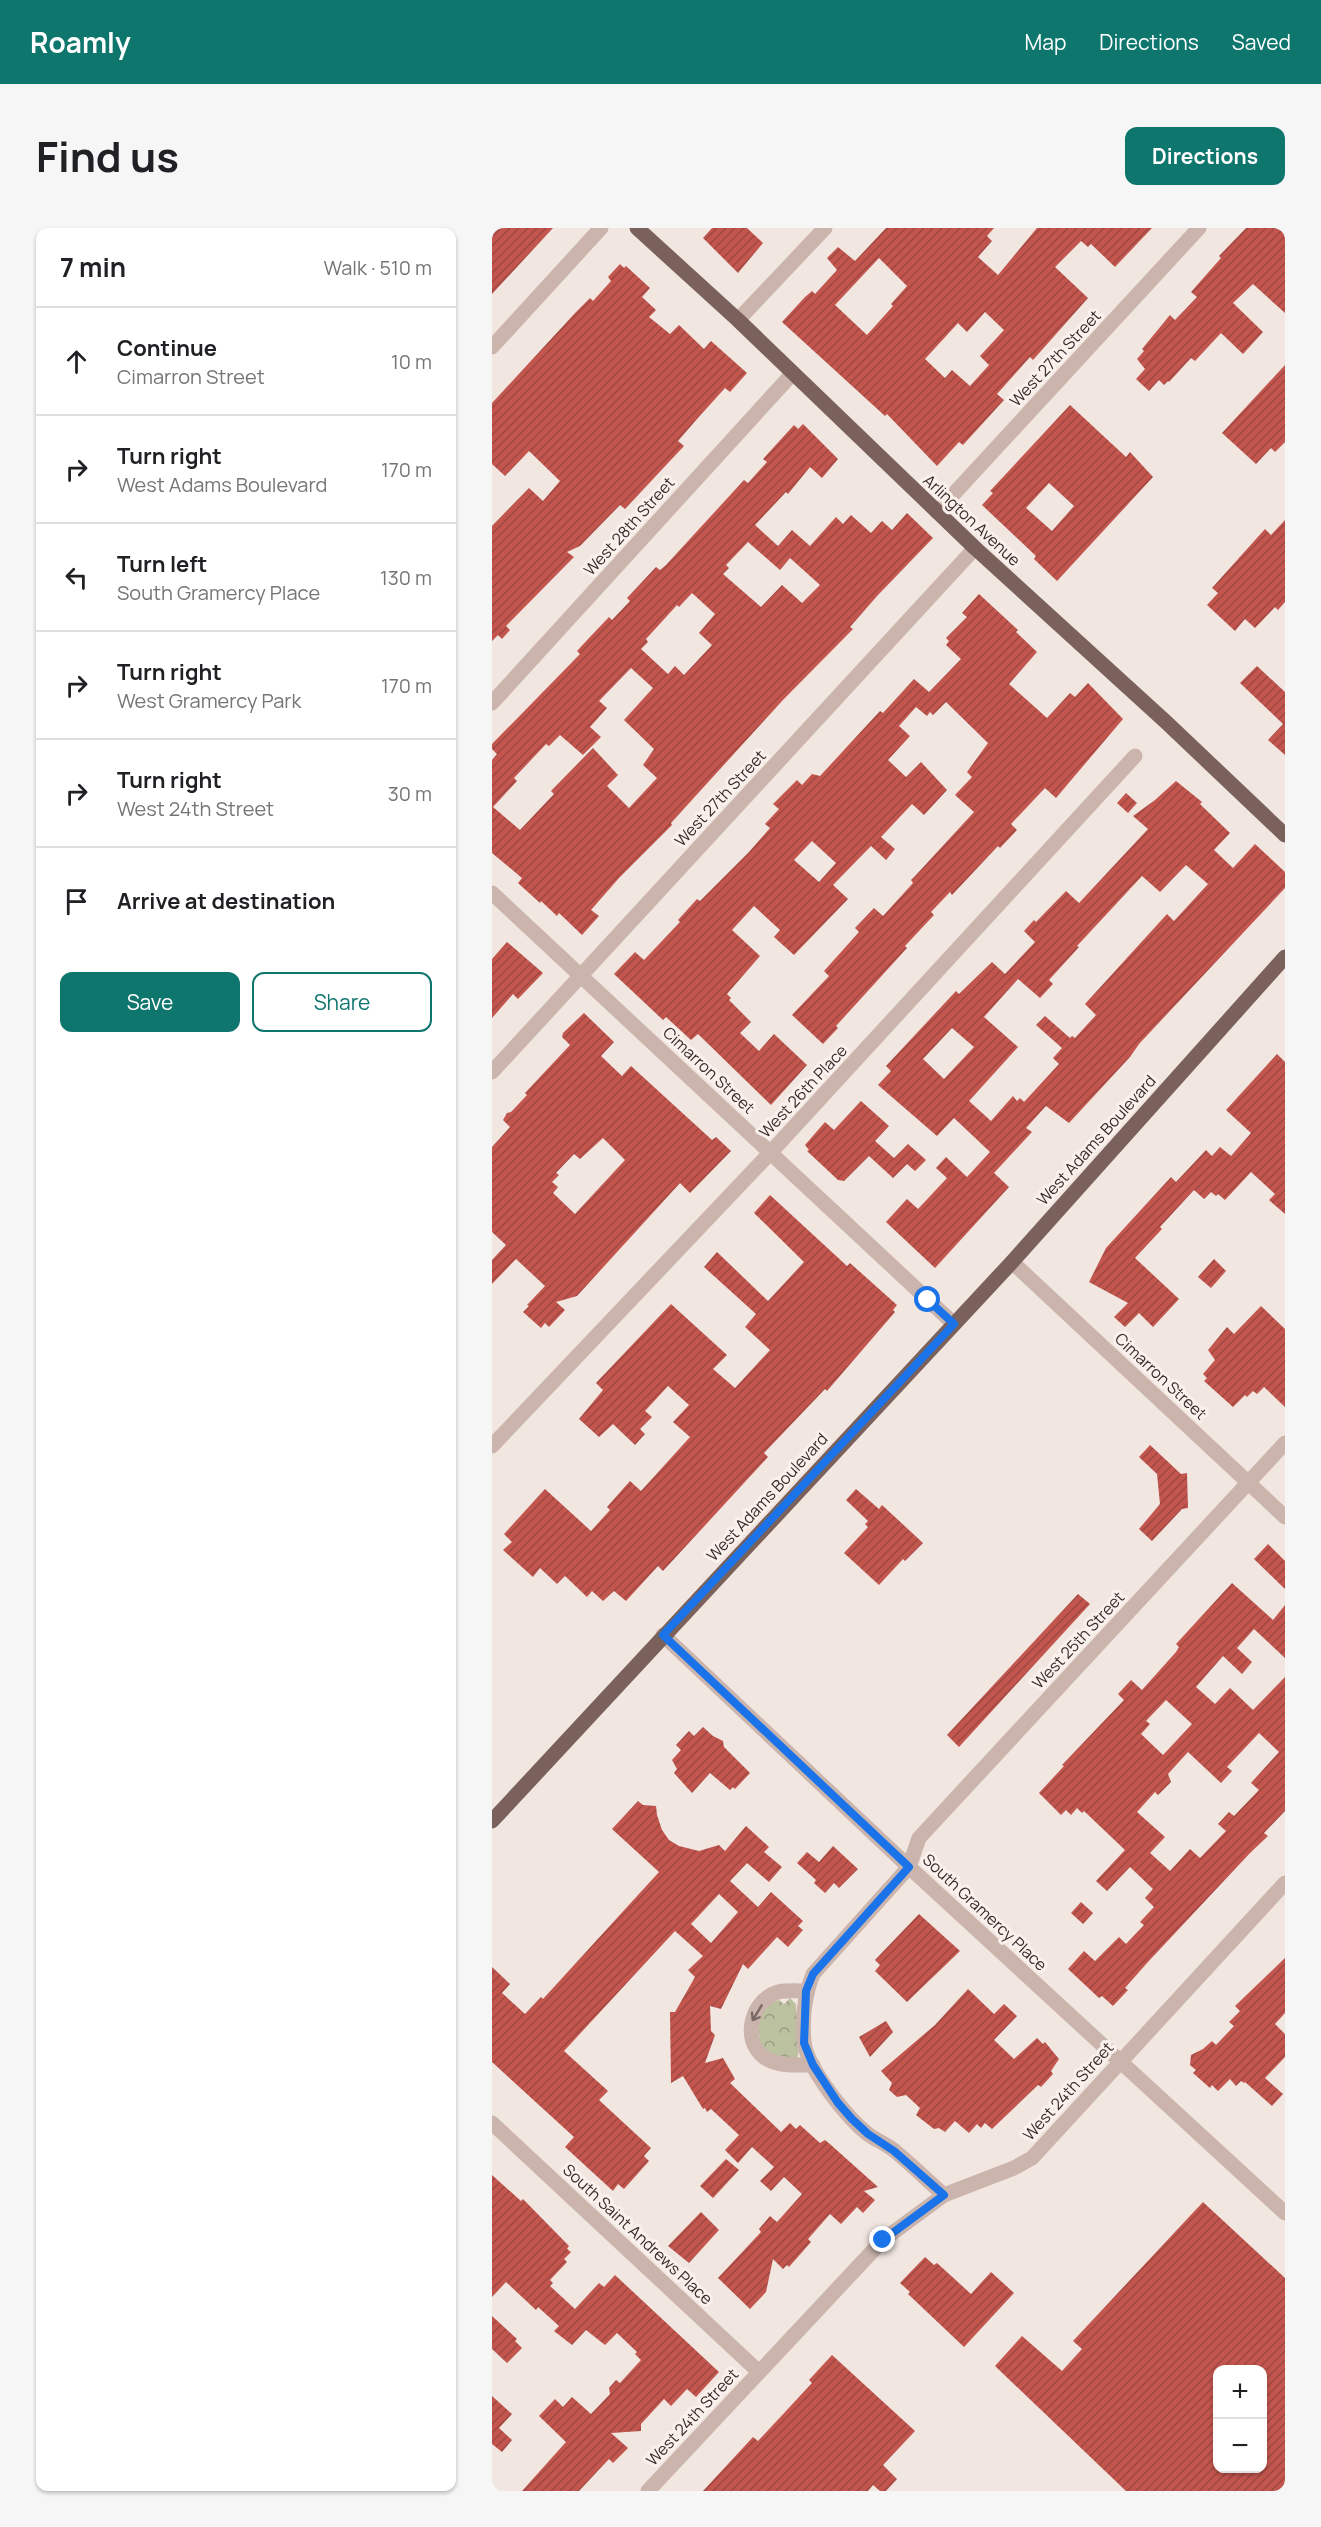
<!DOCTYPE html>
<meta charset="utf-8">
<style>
:root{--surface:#fff;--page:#f6f6f6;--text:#202124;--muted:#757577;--line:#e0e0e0;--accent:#0f766e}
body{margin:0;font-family:Manrope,sans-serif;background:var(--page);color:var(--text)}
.controls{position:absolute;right:18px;bottom:18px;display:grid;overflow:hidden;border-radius:12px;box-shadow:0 2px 4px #0004}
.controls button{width:54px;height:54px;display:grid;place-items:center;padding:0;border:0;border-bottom:2px solid var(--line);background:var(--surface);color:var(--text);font:30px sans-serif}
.stop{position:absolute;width:18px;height:18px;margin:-14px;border:4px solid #1a73e8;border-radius:50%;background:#fff}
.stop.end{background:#1a73e8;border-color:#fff;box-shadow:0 2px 6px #0008}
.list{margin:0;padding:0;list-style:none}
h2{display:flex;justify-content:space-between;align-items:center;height:78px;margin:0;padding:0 24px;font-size:26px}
h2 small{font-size:20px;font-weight:400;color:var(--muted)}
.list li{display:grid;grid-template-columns:39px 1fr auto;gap:18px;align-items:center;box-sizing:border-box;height:108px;padding:0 24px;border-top:2px solid var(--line)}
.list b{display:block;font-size:22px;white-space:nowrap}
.list p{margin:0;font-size:20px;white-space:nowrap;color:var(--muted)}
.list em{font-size:20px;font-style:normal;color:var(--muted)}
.actions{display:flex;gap:12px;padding:18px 24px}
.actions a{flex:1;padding:14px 0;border:2px solid var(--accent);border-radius:12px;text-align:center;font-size:21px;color:var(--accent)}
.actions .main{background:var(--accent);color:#fff}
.icon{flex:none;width:33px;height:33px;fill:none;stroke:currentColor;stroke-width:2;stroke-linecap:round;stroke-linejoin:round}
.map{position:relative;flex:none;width:793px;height:2263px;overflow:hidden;border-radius:12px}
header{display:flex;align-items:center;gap:36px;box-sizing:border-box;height:84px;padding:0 30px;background:var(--accent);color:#fff}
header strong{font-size:28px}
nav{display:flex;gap:33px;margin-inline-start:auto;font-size:21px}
.intro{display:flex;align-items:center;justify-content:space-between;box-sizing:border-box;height:144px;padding:0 36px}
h1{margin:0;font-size:42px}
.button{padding:15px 27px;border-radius:12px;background:var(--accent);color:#fff;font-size:21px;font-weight:700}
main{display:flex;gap:36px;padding:0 36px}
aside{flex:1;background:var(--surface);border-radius:12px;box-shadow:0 2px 4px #0004}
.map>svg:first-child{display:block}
.forest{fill:url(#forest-crowns)}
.building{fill:url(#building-hatch);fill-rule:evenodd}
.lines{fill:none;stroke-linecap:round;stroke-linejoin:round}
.minor{stroke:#cab4ac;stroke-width:15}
.major{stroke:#7a615c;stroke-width:15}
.oneway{stroke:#7a6965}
.route{stroke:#1a73e8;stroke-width:8}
.labels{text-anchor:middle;stroke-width:6;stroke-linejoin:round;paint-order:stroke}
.street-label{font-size:16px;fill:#392c2b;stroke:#faf1ec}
</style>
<header>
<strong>Roamly</strong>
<nav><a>Map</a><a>Directions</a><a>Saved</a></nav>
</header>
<div class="intro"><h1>Find us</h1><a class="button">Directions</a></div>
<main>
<aside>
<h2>7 min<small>Walk · 510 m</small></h2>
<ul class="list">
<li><svg class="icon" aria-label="ahead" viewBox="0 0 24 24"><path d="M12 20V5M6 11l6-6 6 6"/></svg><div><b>Continue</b><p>Cimarron Street</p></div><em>10 m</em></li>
<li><svg class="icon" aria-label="right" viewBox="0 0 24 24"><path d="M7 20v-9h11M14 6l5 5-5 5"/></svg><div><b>Turn right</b><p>West Adams Boulevard</p></div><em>170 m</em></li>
<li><svg class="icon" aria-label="left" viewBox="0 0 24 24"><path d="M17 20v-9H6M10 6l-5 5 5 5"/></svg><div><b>Turn left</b><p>South Gramercy Place</p></div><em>130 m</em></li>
<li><svg class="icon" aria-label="right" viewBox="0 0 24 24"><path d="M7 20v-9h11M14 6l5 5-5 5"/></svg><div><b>Turn right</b><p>West Gramercy Park</p></div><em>170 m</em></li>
<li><svg class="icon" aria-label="right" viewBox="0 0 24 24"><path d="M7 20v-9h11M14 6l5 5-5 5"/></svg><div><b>Turn right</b><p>West 24th Street</p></div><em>30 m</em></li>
<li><svg class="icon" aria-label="arrive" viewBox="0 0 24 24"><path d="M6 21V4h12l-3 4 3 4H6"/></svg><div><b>Arrive at destination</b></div></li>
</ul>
<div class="actions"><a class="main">Save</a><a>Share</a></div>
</aside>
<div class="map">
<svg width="793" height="2263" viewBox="0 0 793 2263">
<defs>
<pattern id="forest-crowns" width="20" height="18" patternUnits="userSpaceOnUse" patternTransform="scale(1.5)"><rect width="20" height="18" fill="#bcc1a0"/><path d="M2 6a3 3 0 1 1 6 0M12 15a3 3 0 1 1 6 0" fill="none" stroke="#9a9d83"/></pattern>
<pattern id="building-hatch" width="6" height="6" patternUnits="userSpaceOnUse" patternTransform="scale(1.5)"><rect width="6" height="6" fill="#c2564e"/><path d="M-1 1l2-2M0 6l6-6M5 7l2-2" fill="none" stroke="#9f4741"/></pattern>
</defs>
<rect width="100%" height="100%" fill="#f2e6e0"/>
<path class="forest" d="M298,1770L304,1776C304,1790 310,1821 305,1830L290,1832L269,1818C265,1799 263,1778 287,1772L292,1776Z"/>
<g class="building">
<polygon points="0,0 61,0 0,66"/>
<polygon points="220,0 255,0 271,15 246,45 211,10"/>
<path d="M394,0H502L495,8L500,13L486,29L506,47L545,0H660L623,39L599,16L596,19L589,13L563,39L596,70L541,132L538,129L505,166L512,172L471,217L467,214L445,238L395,186L393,188L290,94L313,69L320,63L323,66L345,42L335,30L346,19L363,33ZM387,30L415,58L399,76L401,78L375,107L343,77ZM493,84L512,102L488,128L497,137L478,158L460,142L453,150L433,131L466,95L475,104Z"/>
<polygon points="754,0 793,0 793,85 761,56 741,75 771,104 751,126 729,105 703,133 699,130 677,154 676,153 672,157 667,152 657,163 644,151 653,141 645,131 652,123 650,121 678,87 683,92 705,69 699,64 729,30 727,28"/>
<polygon points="128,36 132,40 134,38 158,60 150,69 164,82 157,89 178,106 187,97 212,121 219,113 255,145 238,164 233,160 205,191 186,213 192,218 133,281 128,277 88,318 75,324 82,329 14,398 18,402 10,411 6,407 0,413 0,298 37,260 51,273 68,253 37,223 13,248 0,236 0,175 84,84 98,70 101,73 119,53 116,49"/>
<polygon points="793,137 793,214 783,224 779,220 764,236 730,205"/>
<path d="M578,177L634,229L638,224L661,249L565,353L542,331L544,328L490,277L501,265L498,263ZM557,255L582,278L560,303L534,280Z"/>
<path d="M311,196L346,231L330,250L318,239L296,266L294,264L263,297L286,318L300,302L318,318L344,289L351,296L359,287L379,305L390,293L400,302L415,285L441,310L386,367L358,399L361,401L290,473L179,595L180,597L127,650L99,682L107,688L90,707L67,685L65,688L49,673L48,675L26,655L30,650L0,625V532L5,526L0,521V516L88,426L85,423L97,410L117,389L120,392L138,373L135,370L164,339L168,342L174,337L252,252L256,255L275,234L271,231L302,197L306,201ZM256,314L288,342L298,330L328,357L310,375L290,357L269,379L231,346L237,340L234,337ZM200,365L223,386L207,405L220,417L192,447L183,438L176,446L149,421L156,414L154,411L185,377L187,379ZM139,440L161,460L132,492L162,521L151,537L165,550L137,580L115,558L126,547L101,520L59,563L62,566L28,602L1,579L25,553L22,550L54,516L57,518L68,507L91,527L109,509L98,499L115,480L107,473Z"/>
<polygon points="793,292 793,374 786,382 783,379 763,400 753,391 743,403 715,377 726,365 720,360 773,301 779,307"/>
<path d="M487,366L526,402L524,404L545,424L517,456L555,490L578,465L583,469L596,455L631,491L564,570L553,560L519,596L525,602L508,620L506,618L460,667L458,664L439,684L442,687L413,718L415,720L344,798L346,800L331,816L300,787L337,748L332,743L367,704L363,700L382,680L391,688L421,655L419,652L424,647L482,584L463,567L480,549L475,544L496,515L454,474L441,487L438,484L435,488L424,479L407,498L418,508L396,532L414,549L429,534L455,562L432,587L420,576L389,609L403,621L394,632L379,618L341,657L356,671L302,727L282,709L288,702L262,678L240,702L268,728L235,766L239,770L237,772L259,794L248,805L267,823L282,806L315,837L279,877L206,806L199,812L174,789L171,792L122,746L143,724L152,732L188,694L186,692L205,671L208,673L257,624L278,600L273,596L287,581L281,576L305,552L310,557L320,546L328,548L388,483L391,485L422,451L437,464L469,431L454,417L457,413L454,410L475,389L470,385ZM320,613L344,635L327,654L302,632Z"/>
<polygon points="765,438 793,464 793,527 776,512 791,496 748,455"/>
<path d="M684,553L710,574L708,576L711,579L738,605L722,622L741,640L763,616L793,644V660L647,816L638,829L577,895L554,878L534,900L540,904L502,945L517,959L443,1040L394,994L415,971L426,981L455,950L444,940L454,929L475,949L498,924L462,890L445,908L386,857L399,843L394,838L464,763L467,766L500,734L513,746L543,714L532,703L542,692L544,694L574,663L587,675L656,601L641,588L663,572ZM694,637L716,656L682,693L675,686L593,776L604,787L583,810L580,808L578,810L553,788L544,797L570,820L561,830L567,836L532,874L528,870L525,873L521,868L499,893L477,873L526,819L492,789L526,751L548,770L561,756L557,752L587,719L585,718L650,648L668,664ZM460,800L482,819L452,851L431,831Z"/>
<polygon points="634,565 645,575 636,585 625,575"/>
<polygon points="15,714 51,745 26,771 21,766 0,790 0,731"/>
<path d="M92,785L122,814L109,828L130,848L139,838L220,912L224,909L239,923L198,965L188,955L85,1068L64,1074L73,1082L57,1099L53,1095L49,1100L31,1084L37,1078L35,1077L53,1058L24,1031L0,1056V1032L14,1017L0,1004V919L18,899L11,892L15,885L19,884L35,867L33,865L78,817L70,809L71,805ZM111,910L133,932L83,986L61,965L66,959L60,954L67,947L64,945L82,926L88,931Z"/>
<polygon points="785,826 793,834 793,986 777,972 783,966 759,944 733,972 726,966 724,968 719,964 712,971 702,962 668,999 670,1001 643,1030 687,1071 661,1099 647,1085 633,1099 622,1089 636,1075 597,1054 614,1020 679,949 684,954 714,922 720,928 728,919 739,928 759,905 734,882"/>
<polygon points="369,873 397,898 383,913 402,930 416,916 434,932 423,943 415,936 401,950 377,928 352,953 346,952 315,923 317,922 313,917 333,894 342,902"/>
<polygon points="278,967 355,1038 358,1035 405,1077 401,1082 403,1084 335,1163 333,1161 272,1225 276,1229 171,1343 166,1338 134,1373 122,1363 111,1373 100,1363 95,1369 73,1348 65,1356 48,1340 41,1349 11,1322 20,1314 12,1306 53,1261 99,1303 118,1282 115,1279 138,1253 149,1263 198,1209 181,1194 197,1177 176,1158 153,1183 160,1189 148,1201 153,1206 143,1217 121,1196 107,1209 87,1191 111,1162 104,1155 179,1076 235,1127 221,1141 243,1160 278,1122 253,1099 264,1086 212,1039 225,1024 276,1073 312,1034 262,985"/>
<polygon points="722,1031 734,1043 719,1060 706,1049"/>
<polygon points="769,1078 793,1101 793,1179 772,1159 765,1166 761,1163 755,1169 753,1167 741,1179 712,1153 715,1150 711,1146 723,1132 716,1122 735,1099 742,1106"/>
<polygon points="658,1217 689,1246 695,1245 696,1280 690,1281 660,1313 647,1301 668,1276 665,1246 647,1229"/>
<polygon points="364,1261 387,1281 390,1277 431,1315 413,1333 411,1331 387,1357 352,1325 376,1299 373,1296 376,1293 354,1272"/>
<polygon points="776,1316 793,1333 793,1361 762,1331"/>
<path d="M740,1355L781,1392L793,1377V1430L762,1401L745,1420L760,1434L750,1446L731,1428L704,1459L723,1476L738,1460L761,1482L793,1449V1583L772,1605L776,1608L758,1625L655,1735L633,1760L636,1762L621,1778L610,1768L607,1770L576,1741L592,1723L603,1733L627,1709L634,1716L652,1697L648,1694L662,1679L653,1670L661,1661L638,1639L615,1663L604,1653L633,1622L592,1583L590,1585L585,1580L579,1587L574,1582L569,1587L547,1565L572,1538L570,1537L632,1472L626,1466L639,1452L650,1462L684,1424L687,1419L684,1416ZM674,1472L700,1496L671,1527L649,1506L658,1496L654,1493ZM767,1505L787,1524L759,1555L767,1562L742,1588L737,1584L726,1596L734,1603L708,1630L698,1621L678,1643L658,1625L673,1609L645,1584L663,1564L666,1567L679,1554L676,1546L696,1524L729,1555L740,1543L735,1539Z"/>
<polygon points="586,1366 598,1376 467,1519 455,1507"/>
<polygon points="211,1499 221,1508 231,1513 232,1519 258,1545 243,1561 241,1559 238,1562 218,1545 200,1565 182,1545 185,1541 180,1532 189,1522 184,1517 197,1503 202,1508"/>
<path d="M146,1573L151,1577L164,1578L165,1587L170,1602L177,1612L187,1618L207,1623L227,1617L233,1623L254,1598L277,1619L272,1624L290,1639L277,1654L255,1635L238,1653L266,1679L279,1664L311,1693L306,1698L311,1702L296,1719L285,1709L256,1741L251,1736L229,1781L218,1778L219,1803L223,1807L213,1835L231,1830L243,1851L238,1855L289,1904L298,1895L304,1901L308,1897L328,1915L333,1912L339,1917L386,1959L372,1963L383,1972L371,1985L365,1979L349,1996L338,1986L316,2011L319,2014L297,2039L295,2037L291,2041L281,2031L274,2064L258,2081L226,2050L269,2004L267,2001L278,1988L285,1994L310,1966L292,1949L279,1963L268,1953L282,1939L260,1919L246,1935L233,1922L247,1907L219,1881L215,1884L213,1880L211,1881L191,1848L179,1855L178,1784H183L203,1749L196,1742L211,1728L183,1703L72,1823L116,1863L107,1872L159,1920L152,1928L157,1933L132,1961L126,1956L121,1963L73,1919L82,1909L0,1834V1739L18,1756L10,1765L33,1786L49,1769L51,1771L167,1644L120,1601ZM227,1666L246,1684L219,1715L199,1696Z"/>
<polygon points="341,1618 366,1641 347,1660 342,1655 333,1665 322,1655 324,1652 305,1635 315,1624 327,1634"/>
<polygon points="589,1674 601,1685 591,1696 579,1685"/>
<polygon points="427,1686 468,1723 415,1774 383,1743 388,1737 383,1732"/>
<polygon points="793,1730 793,1785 783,1796 793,1806 793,1829 773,1850 791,1866 780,1878 753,1854 752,1855 749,1853 744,1858 738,1851 726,1863 720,1857 718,1860 701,1845 704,1842 698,1837 699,1827 711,1821 720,1813 724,1817 742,1798 737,1794 748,1783 743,1778"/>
<polygon points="476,1761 502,1786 512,1776 525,1788 502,1812 522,1831 545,1810 551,1816 553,1814 567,1831 559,1843 561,1846 549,1859 546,1857 500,1901 493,1895 489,1900 485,1896 477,1905 463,1893 453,1904 447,1900 442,1901 424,1887 428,1880 414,1867 405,1869 397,1862 400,1855 389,1843 443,1797"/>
<polygon points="394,1793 401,1804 378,1829 367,1809"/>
<polygon points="234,1931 247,1942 221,1970 208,1958"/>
<polygon points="0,1947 29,1973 31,1971 77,2018 75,2021 79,2024 72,2031 75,2034 58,2052 61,2055 58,2058 83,2081 107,2055 112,2059 123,2047 227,2144 204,2169 195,2161 179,2178 172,2171 149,2196 149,2203 119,2205 136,2220 121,2235 117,2231 87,2263 30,2263 74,2214 47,2188 63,2171 71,2179 80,2169 99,2186 118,2166 117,2160 124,2152 128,2155 149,2132 143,2126 145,2124 125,2105 113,2117 94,2102 80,2117 62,2103 67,2098 46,2079 44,2082 14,2054 0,2069"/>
<path d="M711,1974L793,2050V2263H634L503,2138L530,2108L570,2143L590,2121L581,2113ZM726,2142H771V2241H726Z"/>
<polygon points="209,1984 227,2002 197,2035 176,2018"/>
<polygon points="433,2029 442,2037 445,2035 479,2066 499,2044 522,2065 472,2119 416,2066 418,2064 408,2055"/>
<polygon points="0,2088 25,2111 23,2113 30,2120 15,2135 0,2121"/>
<polygon points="340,2127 423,2203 391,2237 405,2251 394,2263 388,2263 381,2257 376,2263 211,2263 261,2209 266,2213 320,2155 317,2152"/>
<polygon points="0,2168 20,2186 7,2200 20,2212 10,2224 0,2216"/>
</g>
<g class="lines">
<g class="minor">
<polyline points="246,92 333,0"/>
<polyline points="0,119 109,0"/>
<polyline points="445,284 707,0"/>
<polyline points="0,475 301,145"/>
<polyline points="0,665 462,1096"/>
<polyline points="0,844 483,320"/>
<polyline points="520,1034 793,1289"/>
<polyline points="0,1218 279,924 643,528"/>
<polyline points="171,1407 417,1639 793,1985"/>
<path d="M314,1763C305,1763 295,1762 286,1764C256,1773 248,1820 279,1833C291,1838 308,1837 321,1837"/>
<polyline points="0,1895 267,2144"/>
<path d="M452,1967C436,1953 421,1938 404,1924C396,1917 386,1913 377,1907C356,1891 314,1839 312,1813C310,1791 313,1766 321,1746L417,1639L427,1610L793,1215"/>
<polyline points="156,2263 391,2012 452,1967 522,1940 540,1930 793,1655"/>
</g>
<g class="major">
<polyline points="145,0 246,92 483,320 674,494 793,607"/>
<polyline points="0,1593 520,1034 793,729"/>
</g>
</g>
<defs><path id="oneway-shaft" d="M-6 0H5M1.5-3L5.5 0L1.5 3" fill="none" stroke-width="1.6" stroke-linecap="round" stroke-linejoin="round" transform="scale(1.5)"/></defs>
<use class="oneway" href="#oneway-shaft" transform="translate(265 1785) rotate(121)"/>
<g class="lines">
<polyline class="route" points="391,2012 452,1967 402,1923 376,1906 360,1891 346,1875 321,1837 312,1815 314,1763 321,1746 417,1639 171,1407 462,1096 436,1072"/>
</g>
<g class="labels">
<g class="street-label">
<text transform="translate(563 130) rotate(-47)" y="6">West 27th Street</text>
<text transform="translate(480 292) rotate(43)" y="6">Arlington Avenue</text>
<text transform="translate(137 298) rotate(-48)" y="6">West 28th Street</text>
<text transform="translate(228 570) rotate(-47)" y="6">West 27th Street</text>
<text transform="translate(217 842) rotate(43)" y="6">Cimarron Street</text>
<text transform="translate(311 863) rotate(-47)" y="6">West 26th Place</text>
<text transform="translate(604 912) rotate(-48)" y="6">West Adams Boulevard</text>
<text transform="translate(669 1148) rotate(43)" y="6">Cimarron Street</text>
<text transform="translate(275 1269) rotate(-47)" y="6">West Adams Boulevard</text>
<text transform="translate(586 1412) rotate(-47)" y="6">West 25th Street</text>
<text transform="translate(493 1684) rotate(43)" y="6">South Gramercy Place</text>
<text transform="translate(576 1863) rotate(-48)" y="6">West 24th Street</text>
<text transform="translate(146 2006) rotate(43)" y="6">South Saint Andrews Place</text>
<text transform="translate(200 2189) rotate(-47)" y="6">West 24th Street</text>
</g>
</g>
</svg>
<div class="controls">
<button>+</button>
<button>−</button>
</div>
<div class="stop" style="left:436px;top:1072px"></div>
<div class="stop end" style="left:391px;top:2012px"></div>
</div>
</main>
